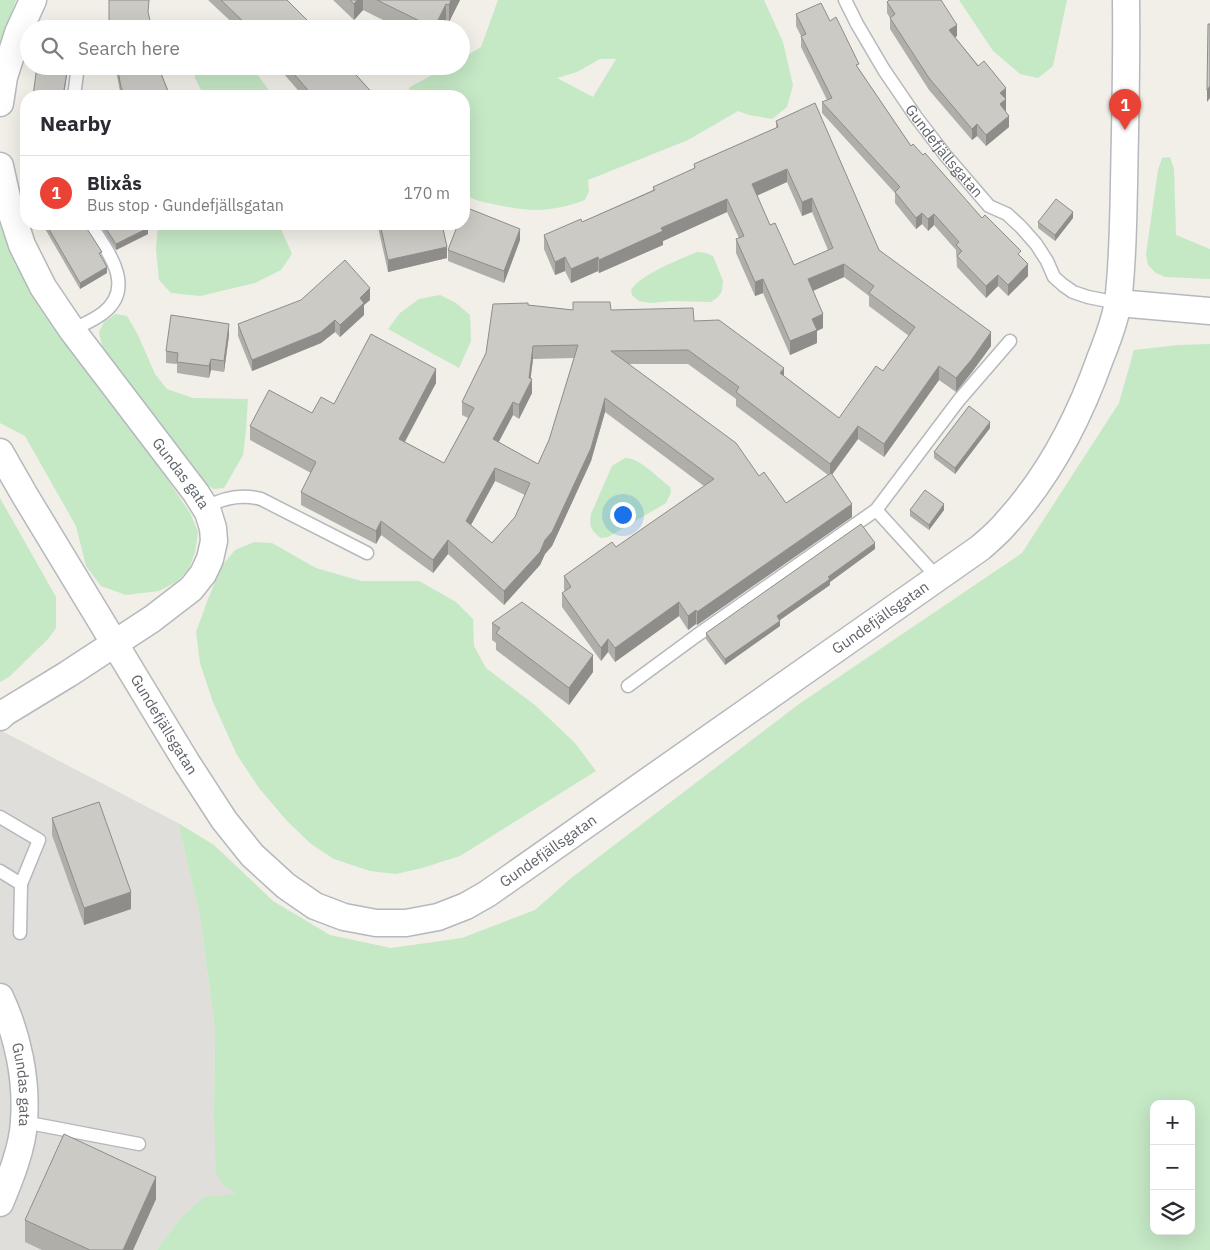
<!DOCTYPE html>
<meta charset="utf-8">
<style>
:root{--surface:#fff;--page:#f7f7f7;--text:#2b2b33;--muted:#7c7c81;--line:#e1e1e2;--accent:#ea4335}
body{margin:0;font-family:"IBM Plex Sans",sans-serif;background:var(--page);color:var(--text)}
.controls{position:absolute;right:15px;bottom:15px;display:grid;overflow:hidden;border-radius:10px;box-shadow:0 5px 20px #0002}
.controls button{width:45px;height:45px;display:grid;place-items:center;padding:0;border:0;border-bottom:1px solid var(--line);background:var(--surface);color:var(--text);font:25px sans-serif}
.you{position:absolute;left:622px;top:514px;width:18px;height:18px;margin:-12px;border:4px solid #fff;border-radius:50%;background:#1a73e8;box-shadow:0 0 0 8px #1a73e833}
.badge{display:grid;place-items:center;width:32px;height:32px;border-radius:50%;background:var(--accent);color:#fff;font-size:16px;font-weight:700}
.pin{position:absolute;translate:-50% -41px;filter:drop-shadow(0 1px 2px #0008)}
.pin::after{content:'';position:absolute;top:26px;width:18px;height:15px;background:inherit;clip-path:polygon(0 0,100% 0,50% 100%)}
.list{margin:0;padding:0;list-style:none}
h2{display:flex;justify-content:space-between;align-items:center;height:65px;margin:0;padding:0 20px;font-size:21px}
h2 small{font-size:16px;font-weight:400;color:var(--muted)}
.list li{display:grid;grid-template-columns:32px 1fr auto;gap:15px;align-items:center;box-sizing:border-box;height:75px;padding:0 20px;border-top:1px solid var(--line)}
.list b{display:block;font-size:19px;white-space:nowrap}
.list p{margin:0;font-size:16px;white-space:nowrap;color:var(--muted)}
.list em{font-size:16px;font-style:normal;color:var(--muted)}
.icon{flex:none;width:28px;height:28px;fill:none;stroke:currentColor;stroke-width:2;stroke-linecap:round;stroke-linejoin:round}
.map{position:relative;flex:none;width:1210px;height:1250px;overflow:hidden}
.search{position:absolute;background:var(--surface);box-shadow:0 5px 20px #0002;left:20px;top:20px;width:450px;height:55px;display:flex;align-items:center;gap:12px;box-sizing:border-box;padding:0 18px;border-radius:28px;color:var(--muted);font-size:19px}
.panel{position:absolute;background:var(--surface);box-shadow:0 5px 20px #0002;left:20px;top:90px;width:450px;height:140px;border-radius:20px}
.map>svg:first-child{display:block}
.industrial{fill:#e0deda}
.green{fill:#c5e8c5;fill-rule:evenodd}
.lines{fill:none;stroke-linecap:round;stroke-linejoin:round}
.lane-casing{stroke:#b5b8bc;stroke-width:15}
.street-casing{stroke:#b5b8bc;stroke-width:29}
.lane{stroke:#fff;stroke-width:12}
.street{stroke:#fff;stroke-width:26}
.wall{fill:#afaea9;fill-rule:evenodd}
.shaded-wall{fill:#8f8d8a}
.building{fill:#cccac5;stroke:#8f8d8a;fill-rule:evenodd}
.labels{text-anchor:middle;stroke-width:4.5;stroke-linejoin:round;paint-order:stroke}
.street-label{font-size:15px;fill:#5f6368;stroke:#fff}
</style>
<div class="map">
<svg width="1210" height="1250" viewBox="0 0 1210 1250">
<rect width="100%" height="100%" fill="#f1efe8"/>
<polygon class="industrial" points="0,730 178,823 200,916 215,1030 214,1115 237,1194 179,1220 157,1250 0,1250"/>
<g class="green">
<polygon points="0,0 16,0 0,45"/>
<path d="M498,0H764L783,42L793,85L787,107L772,119L749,115L738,111L688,140L588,180L589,191L585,200C549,213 530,212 493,204C482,202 473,200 464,194V96H406L410,87L449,66H461V59L481,47ZM600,59H616L593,97L557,78L577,72Z"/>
<polygon points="959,0 1067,0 1053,66 1038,78 1020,74 993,51"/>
<polygon points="193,66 251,66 273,96 204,96 195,78"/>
<polygon points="1170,157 1174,169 1176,235 1210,249 1210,279 1165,277 1156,273 1148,265 1146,254 1158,170 1162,158"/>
<polygon points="0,224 15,264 152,456 190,513 198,532 195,552 189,569 176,582 159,591 126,595 101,586 86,566 76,526 25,436 0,423"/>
<polygon points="158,224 274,224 281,229 292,254 281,270 255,283 200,296 171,293 159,280 156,249"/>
<path d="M697,252L706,253L713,256L723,281L722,291L718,297L711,302L673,301L650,303L639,301L632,295L631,290C641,274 679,260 697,252Z"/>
<polygon points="440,295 456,303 470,315 471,341 459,368 388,329 400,313 419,299"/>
<polygon points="115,314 127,316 138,335 155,374 167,389 193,398 248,399 246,430 243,455 224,488 214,489 205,484 103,350 99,332 104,322"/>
<path d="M1210,344V1250H157L179,1220L204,1197L237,1194L223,1185L216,1173L214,1115L215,1030L200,916L178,823L214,845L273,901L330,935L391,948L462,938L535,910L570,879L799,704L1022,553L1119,403L1134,350L1178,345ZM1154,1104H1191V1231H1154Z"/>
<path d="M625,458C639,457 658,478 670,487L671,492L666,503L608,537L601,538C591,530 589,527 591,514L612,466Z"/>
<polygon points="0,498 56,597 56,628 48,639 9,677 0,682"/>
<polygon points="254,542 272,543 316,568 361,581 419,581 456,602 473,619 474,646 486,668 536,706 575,743 596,771 460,856 422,868 396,874 370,871 334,859 311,844 287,821 259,788 237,755 213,702 200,663 196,632 208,599 222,566 235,550"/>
</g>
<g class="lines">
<defs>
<g id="lane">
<path id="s1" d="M845,0L857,24L884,70L916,117L946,156L989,206L1007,214L1021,227L1036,244L1047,261L1054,277L1063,285L1073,292L1088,297L1118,303"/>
<polyline points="74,96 78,66"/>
<path d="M72,330C82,325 94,320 103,313C137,287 107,250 90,224"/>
<path d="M205,508C222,498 242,494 261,499L367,553"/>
<polyline points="876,510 938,578"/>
<polyline points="628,686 696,636 876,510 959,400 1010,341"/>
<polyline points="0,817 39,840 21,884 20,933"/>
<polyline points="0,871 21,884"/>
<polyline points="24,1122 139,1144"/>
</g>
<g id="street">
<polyline points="0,103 4,77 18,33 33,0"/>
<path id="s2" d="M0,166L8,202L22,245L43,287L72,330L196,493L208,512L213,528L214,541L210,559L203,574L191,589L152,619L68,674L4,713L0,717"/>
<polyline points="1118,303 1210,311"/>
<path id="s3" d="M0,452L24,494L187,763L224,820L252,855L286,886L315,906L344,917L376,923H406L438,917L466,906L487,894L980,548C989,540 999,532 1007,522C1049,476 1079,418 1100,359C1107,341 1115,322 1118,302C1123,263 1123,224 1124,185C1125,123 1127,62 1126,0"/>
<path id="s4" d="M0,997C18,1035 27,1080 24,1121C23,1147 10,1179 0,1203"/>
</g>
</defs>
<use href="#lane" class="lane-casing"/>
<use href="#street" class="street-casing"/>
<use href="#lane" class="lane"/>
<use href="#street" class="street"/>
</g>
<g class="wall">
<polygon points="208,0 287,0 316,29 239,29"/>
<polygon points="333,0 460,0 449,22 446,21 442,29 401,29 363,10 354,20"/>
<polygon points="887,2 957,36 955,37 1006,99 1005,111 1009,127 986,146 977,136 972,140 929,90 890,29 890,18 887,13"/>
<polygon points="796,14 830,21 859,69 911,146 923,155 982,218 1021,257 1028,276 1008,296 998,286 986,298 957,267 956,250 934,225 928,231 922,224 916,229 895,203 895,193 822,113 822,102 827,100 801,47 801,36 796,26"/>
<polygon points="115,66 158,66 170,96 121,96"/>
<polygon points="277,66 348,66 375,96 303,96"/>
<path d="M776,121L879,250L991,346L972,372L956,392L939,380L884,457L858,439L832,475L852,517L697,625L696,624L688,630L679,616L615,662L608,652L601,661L562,607V593L565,591L564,590V576L616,547L704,486L605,412L591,461L552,546L545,554L540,565L504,605L448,554L433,573L381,535L376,544L301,505V492L311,473L250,440V426L312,413L334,404L436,383L405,442L444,463L468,418L462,415V402L528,305L573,310H611L694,321L784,376L839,418L883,371L909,336L869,306V296L844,277L813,291L823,328L817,331V343L790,355L763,293L755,296L736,253V239L739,238L727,212L663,241V245L599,273L598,271L571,283L565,271L555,275L544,249V235L582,222L653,190V187L694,169V164L776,128ZM787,182L802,216L812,212L828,250L794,265L770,225L757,195ZM574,358L549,440L538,464L498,442L513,415L519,419L532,393L530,379L533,359ZM629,364H688L736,399V406L828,475L786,503ZM495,481L525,495L515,517L492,543L471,525Z"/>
<polygon points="1073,218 1055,241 1038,228 1038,222"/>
<polygon points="44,224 84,224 101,258 107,273 80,289 44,227"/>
<polygon points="99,224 146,224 148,234 116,250"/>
<polygon points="378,224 442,224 447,258 388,272 378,227"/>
<polygon points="520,240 504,283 448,261 448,250"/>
<polygon points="370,300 364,305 364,315 340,337 335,332 321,343 252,371 238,336 238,324"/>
<polygon points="229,335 224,372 211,370 209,378 177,373 177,364 166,363 166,351"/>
<polygon points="990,428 955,474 934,458 934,452"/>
<polygon points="910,510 944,510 929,530 910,516"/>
<polygon points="875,549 830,582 830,585 780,620 780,626 725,665 706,639 706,633"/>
<polygon points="492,623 593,672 569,705 496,650 496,643 492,640"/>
<polygon points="52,818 131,909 84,925 52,835"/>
<polygon points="156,1199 133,1250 42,1250 25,1242 25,1220"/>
</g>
<g class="shaded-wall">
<polygon points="357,0 363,0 363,10 354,20 354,4"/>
<polygon points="451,0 460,0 449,22 449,5"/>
<polygon points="446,4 446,21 442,29 434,29"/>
<polygon points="957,25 957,36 949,41 949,30"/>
<polygon points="68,66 64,96 63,96"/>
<polygon points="1210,86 1210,98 1207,102 1207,90"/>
<polygon points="1006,88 1006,111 1000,116 1000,93"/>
<polygon points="1009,116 1009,127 986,146 986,135"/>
<polygon points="977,124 977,136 972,140 972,129"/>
<polygon points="787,169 787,182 752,198 752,184"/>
<polygon points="812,198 812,212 802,216 802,202"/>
<polygon points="727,199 727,212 663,241 663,245 599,273 599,260 661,228"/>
<polygon points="1073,212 1073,218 1055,241 1055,235"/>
<polygon points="922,213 922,224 916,229 916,218"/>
<polygon points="934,214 934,225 928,231 928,219"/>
<polygon points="148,228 148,234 116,250 116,244"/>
<polygon points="520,229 520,240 504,283 504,271"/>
<polygon points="447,247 447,258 388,272 388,260"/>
<polygon points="565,257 565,271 555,275 555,262"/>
<polygon points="598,257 598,271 571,283 571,269"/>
<polygon points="844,264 844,277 808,293 808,279"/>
<polygon points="1028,264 1028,276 1008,296 1008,285"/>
<polygon points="107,267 107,273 80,289 80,283"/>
<polygon points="998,275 998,286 986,298 986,286"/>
<polygon points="763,279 763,293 755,296 755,282"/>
<polygon points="370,288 370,300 364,305 364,315 340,337 340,325 360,298"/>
<polygon points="823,314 823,328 817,331 817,343 790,355 790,341 812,319"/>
<polygon points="335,320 335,332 321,343 252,371 252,360"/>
<polygon points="229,324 229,335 224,372 224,361"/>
<polygon points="991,332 991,346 972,372 956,392 956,378"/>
<polygon points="533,346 533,359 530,384 532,379 532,393 519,419 519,405 529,378"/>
<polygon points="211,359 211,370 209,378 209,366"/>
<polygon points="939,366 939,380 884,457 884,444"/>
<polygon points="784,368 784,382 780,373"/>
<polygon points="436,369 436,383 399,452 399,439"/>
<polygon points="605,398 605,412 591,461 552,546 545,554 540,565 504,605 504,591"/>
<polygon points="513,402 513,415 493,453 493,439"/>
<polygon points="990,422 990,428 955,474 955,468"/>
<polygon points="858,426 858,439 830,477 830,464"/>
<polygon points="495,468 495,481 466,534 466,521"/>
<polygon points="852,504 852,517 697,625 697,612"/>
<polygon points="944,504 944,510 929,530 929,525"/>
<polygon points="381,521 381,535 376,544 376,531"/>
<polygon points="448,540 448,554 433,573 433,560"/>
<polygon points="875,543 875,549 830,582 830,585 777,622 777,616 828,577"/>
<polygon points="679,602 679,616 615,662 615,648"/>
<polygon points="696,610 696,624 688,630 688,616"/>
<polygon points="780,621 780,626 725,665 725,659"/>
<polygon points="608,639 608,652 601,661 601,648"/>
<polygon points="593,655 593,672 569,705 569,688"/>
<polygon points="131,892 131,909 84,925 84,908"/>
<polygon points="156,1177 156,1199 133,1250 123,1250"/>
</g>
<g class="building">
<polygon points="109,0 149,0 148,12 152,29 110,29 109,20"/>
<polygon points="221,0 287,0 316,29 251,29"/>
<polygon points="350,0 357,0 354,4"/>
<polygon points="377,0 451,0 449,5 446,4 434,28"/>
<polygon points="889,0 941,0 957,25 949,30 978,66 984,61 1006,88 1000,93 1006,99 1000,104 1009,116 986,135 977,124 972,129 929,78 890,18 895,14 887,2"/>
<polygon points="821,3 830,21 836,17 859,64 856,65 911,146 913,144 923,155 925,153 982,218 985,215 1021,251 1018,254 1028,264 1008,285 998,275 986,286 957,256 962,251 956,245 959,242 934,214 928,219 922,213 916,218 895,192 900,187 822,102 832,98 801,36 806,34 796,14"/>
<polygon points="1208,24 1210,24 1210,86 1207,90"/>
<polygon points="37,66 68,66 63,96 33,96"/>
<polygon points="117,66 158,66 170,96 125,96 121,87"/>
<polygon points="287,66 348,66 375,96 313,96"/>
<path d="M815,103L879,250L991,332L972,359L956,378L939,366L884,444L858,426L830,464L736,392L739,387L688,350L611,351L736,443L759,476L764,472L786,503L831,473L852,504L697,612L696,610L688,616L679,602L615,648L608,639L601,648L562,593L571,587L564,576L612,542L616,547L714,479L605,398L591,448L552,532L545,540L540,552L504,591L448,540L433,560L381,521L376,531L301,492L316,462L250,426L269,390L312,413L321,397L334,404L371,334L436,369L399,439L444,463L474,408L462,402L486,353L493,304L528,303V305L573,310V302H610L611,310L693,308L694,321L719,320L784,368L780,373L839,418L876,366L883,371L915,327L869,293L874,286L844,264L808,279L823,314L812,319L817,330L790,341L763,279L755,282L736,239L744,236L727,199L661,228L663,231L599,260L598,257L571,269L565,257L555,262L544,235L581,219L582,222L655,190L653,187L695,168L694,164L778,127L776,121ZM787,169L802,202L812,198L833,248L794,265L775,223L770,225L752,184ZM578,345L549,440L538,464L493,439L513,402L519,405L532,379L529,378L533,346ZM495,468L530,483L515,517L492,543L466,521Z"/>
<polygon points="1056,199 1073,212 1055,235 1038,222"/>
<polygon points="465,207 520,229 504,271 448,250 458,224 464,224 464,209"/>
<polygon points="46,224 84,224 102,252 99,253 107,267 80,283"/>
<polygon points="103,224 146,224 148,228 116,244"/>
<polygon points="380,224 442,224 447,247 388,260"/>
<polygon points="345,260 370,288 360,298 364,303 340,325 335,320 321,332 252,360 238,324 301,300"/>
<polygon points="171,315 229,324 224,361 211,359 209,366 177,362 178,353 166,351"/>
<polygon points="969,406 990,422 955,468 934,452"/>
<polygon points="925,490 944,504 929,525 910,510"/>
<polygon points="861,524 875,543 828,577 830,579 777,616 780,621 725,659 706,633"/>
<polygon points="522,602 593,655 569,688 496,633 500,628 492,623"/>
<polygon points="99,802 131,892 84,908 52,818"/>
<polygon points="64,1134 156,1177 123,1250 90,1250 25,1220"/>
</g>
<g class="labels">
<g class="street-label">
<text dy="5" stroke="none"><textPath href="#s1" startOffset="181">Gundefjällsgatan</textPath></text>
<text dy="5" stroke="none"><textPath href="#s2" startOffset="361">Gundas gata</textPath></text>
<text dy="5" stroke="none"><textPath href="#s3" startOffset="1218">Gundefjällsgatan</textPath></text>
<text dy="5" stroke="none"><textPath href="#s3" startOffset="318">Gundefjällsgatan</textPath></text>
<text dy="5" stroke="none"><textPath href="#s3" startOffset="812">Gundefjällsgatan</textPath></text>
<text dy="5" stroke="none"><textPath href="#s4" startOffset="91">Gundas gata</textPath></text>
</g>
</g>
</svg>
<div class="controls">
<button>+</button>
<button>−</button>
<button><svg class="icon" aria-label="layers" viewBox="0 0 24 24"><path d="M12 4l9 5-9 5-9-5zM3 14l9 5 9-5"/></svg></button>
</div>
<div class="you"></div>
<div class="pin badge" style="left:1125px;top:130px">1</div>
<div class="search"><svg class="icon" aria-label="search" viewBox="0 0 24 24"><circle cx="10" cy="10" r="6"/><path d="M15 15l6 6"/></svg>Search here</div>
<section class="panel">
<h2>Nearby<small></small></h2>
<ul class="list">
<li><span class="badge">1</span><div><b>Blixås</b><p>Bus stop · Gundefjällsgatan</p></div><em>170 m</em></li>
</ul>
</section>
</div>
